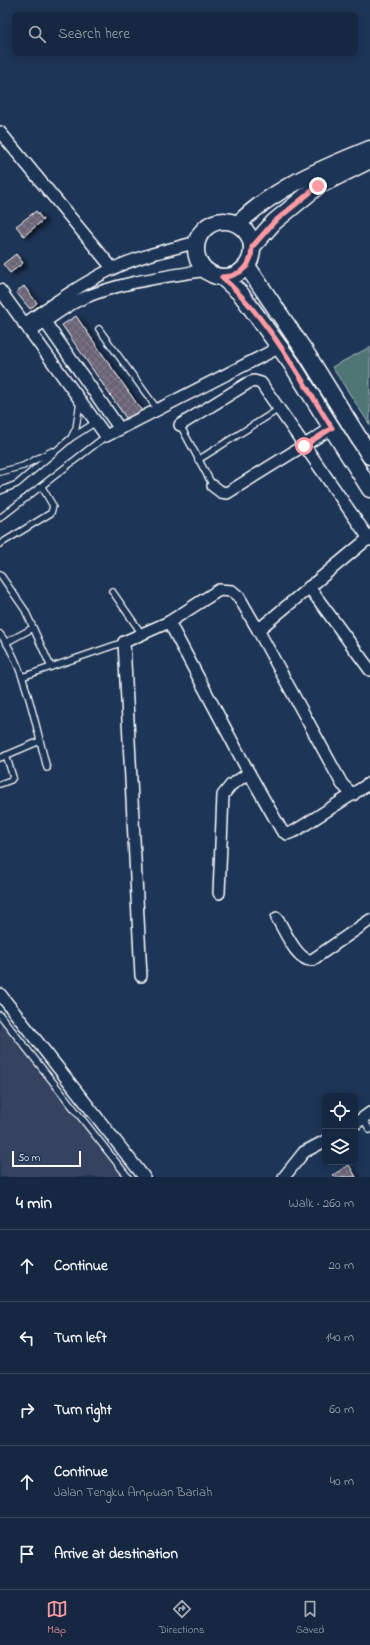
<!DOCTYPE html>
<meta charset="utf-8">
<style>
:root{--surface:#162841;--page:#23344c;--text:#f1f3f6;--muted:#9ea6b1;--line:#35445a;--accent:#ff9aa2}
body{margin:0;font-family:"Indie Flower",sans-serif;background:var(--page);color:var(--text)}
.controls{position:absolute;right:12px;bottom:12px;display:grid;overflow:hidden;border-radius:8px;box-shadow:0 2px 10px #0003}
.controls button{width:36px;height:36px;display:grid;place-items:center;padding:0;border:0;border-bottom:1px solid var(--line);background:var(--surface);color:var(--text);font:20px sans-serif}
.scale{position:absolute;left:12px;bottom:10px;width:69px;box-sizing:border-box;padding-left:4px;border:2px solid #fff;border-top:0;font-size:11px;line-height:14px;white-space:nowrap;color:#fff;-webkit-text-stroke:3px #1d3557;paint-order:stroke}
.stop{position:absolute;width:12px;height:12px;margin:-9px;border:3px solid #ff9aa2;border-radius:50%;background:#fff}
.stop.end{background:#ff9aa2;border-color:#fff;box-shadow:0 1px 4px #0008}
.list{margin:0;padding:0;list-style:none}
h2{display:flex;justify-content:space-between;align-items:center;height:52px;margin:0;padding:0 16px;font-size:17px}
h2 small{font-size:13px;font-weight:400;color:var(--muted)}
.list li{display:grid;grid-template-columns:26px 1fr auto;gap:12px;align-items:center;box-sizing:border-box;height:72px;padding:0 16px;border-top:1px solid var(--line)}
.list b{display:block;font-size:15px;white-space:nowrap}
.list p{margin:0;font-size:13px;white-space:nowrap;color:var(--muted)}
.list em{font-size:13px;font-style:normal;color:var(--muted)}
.icon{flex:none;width:22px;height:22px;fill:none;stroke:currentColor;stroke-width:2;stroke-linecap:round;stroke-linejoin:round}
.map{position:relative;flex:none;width:370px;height:1177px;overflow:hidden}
.search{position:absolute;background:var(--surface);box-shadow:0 2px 10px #0003;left:12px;right:12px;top:12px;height:44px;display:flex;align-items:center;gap:10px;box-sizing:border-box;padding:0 14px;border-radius:8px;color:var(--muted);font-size:15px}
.sheet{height:412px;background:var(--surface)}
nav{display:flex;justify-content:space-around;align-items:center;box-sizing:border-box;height:56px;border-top:1px solid var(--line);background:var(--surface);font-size:11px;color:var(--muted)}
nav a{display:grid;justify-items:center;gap:2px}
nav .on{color:var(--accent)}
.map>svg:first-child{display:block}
.built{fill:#344360}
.garden{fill:#507474;stroke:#a8baba}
.building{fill:url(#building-cross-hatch);stroke:#fff;filter:url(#shadow)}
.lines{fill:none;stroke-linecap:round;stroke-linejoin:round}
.lane-casing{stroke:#fff;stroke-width:8}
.street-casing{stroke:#fff;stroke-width:14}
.secondary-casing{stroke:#fff;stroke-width:19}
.lane{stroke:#1d3557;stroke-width:5.5}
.street{stroke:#1d3557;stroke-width:11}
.secondary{stroke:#1d3557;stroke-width:16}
.route{stroke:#ff9aa2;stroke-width:5}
</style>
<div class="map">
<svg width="370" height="1177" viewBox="0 0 370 1177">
<defs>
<pattern id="building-cross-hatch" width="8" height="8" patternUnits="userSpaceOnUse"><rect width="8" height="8" fill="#696475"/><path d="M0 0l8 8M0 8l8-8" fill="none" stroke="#807b8a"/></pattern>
<filter id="shadow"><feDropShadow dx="4.5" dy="2.5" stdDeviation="2" flood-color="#0009"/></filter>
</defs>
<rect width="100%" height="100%" fill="#1d3557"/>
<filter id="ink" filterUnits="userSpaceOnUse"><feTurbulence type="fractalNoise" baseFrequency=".025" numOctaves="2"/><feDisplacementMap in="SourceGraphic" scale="8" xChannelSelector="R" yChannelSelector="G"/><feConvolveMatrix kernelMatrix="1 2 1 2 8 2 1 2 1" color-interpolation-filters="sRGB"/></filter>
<g filter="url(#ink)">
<polygon class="built" points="0,1010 112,1152 132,1177 0,1177"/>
<polygon class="garden" points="370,347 370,425 332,367"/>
<g class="building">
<polygon points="36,211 43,220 24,236 16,226"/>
<polygon points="16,254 23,263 10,273 3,264"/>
<polygon points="24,286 37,303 30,309 16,292"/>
<polygon points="76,316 142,411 128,421 62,325"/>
<polygon points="349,1165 356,1177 335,1177 333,1175"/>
</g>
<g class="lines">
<defs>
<g id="lane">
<polyline points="99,329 158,410"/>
<polyline points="180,425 213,486"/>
<polyline points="72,436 76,428 80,402"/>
<polyline points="198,460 279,409"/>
<polyline points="0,472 23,466 52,451"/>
<polyline points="0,491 17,484 71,438 96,422"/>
<polyline points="0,518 106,436"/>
<polyline points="0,544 51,513 53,506 42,487"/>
<polyline points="0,574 25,610 51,667"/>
<polyline points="112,591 142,634"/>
<path d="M0,634C25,665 36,728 47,768"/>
<polyline points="7,642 33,628"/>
<polyline points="22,677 124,642"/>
<polyline points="0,758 40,741"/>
<polyline points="0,784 11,780 13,777 6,755"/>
<polyline points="0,1015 128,1177"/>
<polyline points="363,1119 370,1130"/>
</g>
<g id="street">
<polyline points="0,132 113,269"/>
<polyline points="0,290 106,436 280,347"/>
<polyline points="45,322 120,429"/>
<path d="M24,324C53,304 81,284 112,269C139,256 168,250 197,242"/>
<path d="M30,332C46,322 62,308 79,300C119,282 163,277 206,270"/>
<polyline points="180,425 248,383 254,381 261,383 370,540"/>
<polyline points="213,486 221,492 227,493 332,428"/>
<polyline points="309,587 370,670"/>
<polyline points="169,622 249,773 282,831 287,834 295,831 370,783"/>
<polyline points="258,630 370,537"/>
<polyline points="219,893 223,795 231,785 249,773"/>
<path d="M277,918C284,929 297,962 312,960L370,920"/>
<polyline points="141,976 124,642 169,622 219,590 232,591 239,597 258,630 342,784 353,795"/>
<polyline points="0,994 144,1177"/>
<polyline points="355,1124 370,1113"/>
<polyline points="284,1177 304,1152 325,1141"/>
</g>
<g id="secondary">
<circle cx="224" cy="249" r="28"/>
<path d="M238,224C274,188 323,168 370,149"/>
<polyline points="252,247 274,222 318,186 370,160"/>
<polyline points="247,266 308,356 370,456"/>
<polyline points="222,277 241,294 291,363 370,489"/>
</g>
</defs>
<use href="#lane" class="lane-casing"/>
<use href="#street" class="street-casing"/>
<use href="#secondary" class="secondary-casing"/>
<use href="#lane" class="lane"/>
<use href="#street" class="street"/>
<use href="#secondary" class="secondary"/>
</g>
</g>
<g class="lines" filter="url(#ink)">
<path class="route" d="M304,446L332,428C299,376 268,318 222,277L231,276L240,272L247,266L251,257L252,247L274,222L318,186"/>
</g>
</svg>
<div class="controls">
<button><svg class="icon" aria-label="locate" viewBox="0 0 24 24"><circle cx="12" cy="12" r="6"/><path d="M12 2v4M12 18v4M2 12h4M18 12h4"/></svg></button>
<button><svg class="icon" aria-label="layers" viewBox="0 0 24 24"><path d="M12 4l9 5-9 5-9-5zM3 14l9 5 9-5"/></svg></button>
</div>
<div class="scale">50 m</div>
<div class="stop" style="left:304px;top:446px"></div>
<div class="stop end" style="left:318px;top:186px"></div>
<div class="search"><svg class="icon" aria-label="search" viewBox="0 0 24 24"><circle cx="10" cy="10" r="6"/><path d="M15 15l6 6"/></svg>Search here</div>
</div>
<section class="sheet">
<h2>4 min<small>Walk · 260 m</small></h2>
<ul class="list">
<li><svg class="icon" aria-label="ahead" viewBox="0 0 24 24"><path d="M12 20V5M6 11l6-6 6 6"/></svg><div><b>Continue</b></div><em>20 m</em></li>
<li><svg class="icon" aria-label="left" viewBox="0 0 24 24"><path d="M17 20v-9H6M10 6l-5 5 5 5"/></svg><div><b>Turn left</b></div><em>140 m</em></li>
<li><svg class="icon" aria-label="right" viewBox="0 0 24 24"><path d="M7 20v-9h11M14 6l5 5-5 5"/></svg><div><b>Turn right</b></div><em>60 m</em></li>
<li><svg class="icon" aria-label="ahead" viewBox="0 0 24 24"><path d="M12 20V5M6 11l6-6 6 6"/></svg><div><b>Continue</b><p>Jalan Tengku Ampuan Bariah</p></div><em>40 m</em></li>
<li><svg class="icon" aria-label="arrive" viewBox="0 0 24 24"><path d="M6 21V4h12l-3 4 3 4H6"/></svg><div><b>Arrive at destination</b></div></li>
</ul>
</section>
<nav>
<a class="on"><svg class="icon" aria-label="map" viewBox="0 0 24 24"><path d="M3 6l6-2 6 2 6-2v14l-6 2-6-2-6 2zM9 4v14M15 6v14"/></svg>Map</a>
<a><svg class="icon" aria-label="directions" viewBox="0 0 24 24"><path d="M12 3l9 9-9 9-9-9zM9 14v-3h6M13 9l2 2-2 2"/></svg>Directions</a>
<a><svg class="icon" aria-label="saved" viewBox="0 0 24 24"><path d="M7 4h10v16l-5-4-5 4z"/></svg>Saved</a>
</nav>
